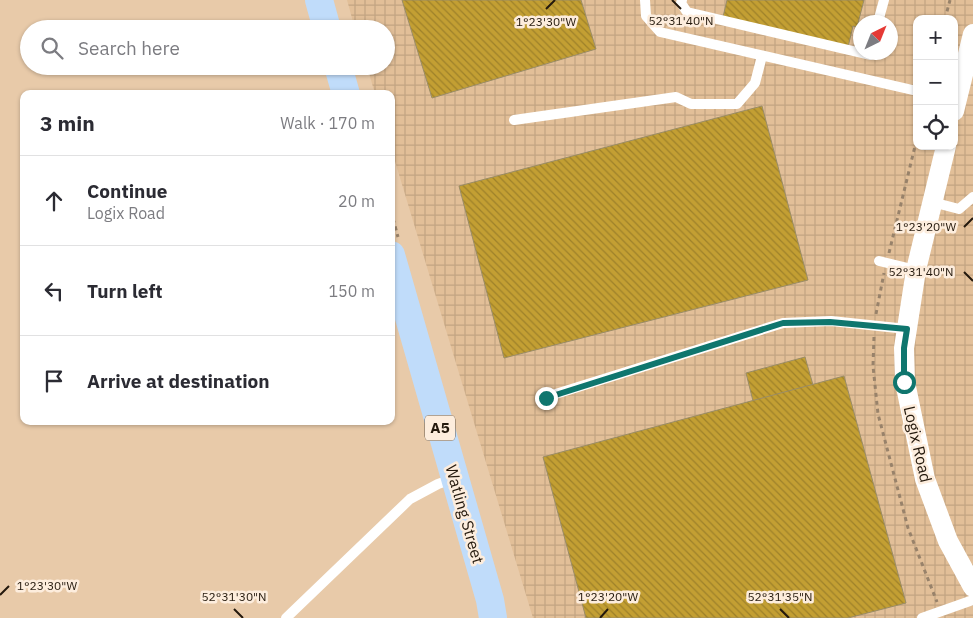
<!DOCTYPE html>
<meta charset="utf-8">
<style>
:root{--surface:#fff;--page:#f7f7f7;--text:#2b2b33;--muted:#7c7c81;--line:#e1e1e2}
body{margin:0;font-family:"IBM Plex Sans",sans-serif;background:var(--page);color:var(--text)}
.controls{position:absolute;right:15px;top:15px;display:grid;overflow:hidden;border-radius:10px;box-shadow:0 1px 4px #0004}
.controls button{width:45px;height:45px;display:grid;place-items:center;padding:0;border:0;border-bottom:1px solid var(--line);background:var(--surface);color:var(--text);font:25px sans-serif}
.compass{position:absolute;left:853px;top:15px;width:45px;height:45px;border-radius:50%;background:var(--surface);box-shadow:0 1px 4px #0004;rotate:43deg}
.stop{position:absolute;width:15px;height:15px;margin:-11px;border:4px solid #0f766e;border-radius:50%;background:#fff}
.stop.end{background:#0f766e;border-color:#fff;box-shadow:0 1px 5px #0008}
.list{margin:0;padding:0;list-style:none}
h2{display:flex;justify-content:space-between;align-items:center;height:65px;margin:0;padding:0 20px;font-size:21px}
h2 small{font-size:16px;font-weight:400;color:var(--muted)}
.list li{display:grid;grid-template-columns:32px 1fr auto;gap:15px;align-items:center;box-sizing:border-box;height:90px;padding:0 20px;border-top:1px solid var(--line)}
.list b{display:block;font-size:19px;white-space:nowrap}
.list p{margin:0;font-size:16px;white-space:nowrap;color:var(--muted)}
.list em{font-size:16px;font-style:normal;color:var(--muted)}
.icon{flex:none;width:28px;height:28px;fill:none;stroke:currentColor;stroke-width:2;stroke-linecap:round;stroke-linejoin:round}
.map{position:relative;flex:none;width:973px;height:618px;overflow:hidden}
.search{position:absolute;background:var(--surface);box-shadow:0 1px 4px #0004;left:20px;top:20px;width:375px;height:55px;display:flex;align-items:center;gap:12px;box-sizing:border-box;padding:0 18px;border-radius:28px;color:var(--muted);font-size:19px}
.panel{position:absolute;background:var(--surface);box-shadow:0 1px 4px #0004;left:20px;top:90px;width:375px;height:335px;border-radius:10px}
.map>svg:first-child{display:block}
.industrial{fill:url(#industrial-grid);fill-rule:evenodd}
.building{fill:url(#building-back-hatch);stroke:#9a8c66}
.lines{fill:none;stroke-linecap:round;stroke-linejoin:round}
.path{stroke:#98826a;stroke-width:3;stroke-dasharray:4 4;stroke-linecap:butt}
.service{stroke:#fff;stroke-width:10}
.minor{stroke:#fff;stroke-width:20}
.trunk{stroke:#c0dcfa;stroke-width:28}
.route{stroke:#0f766e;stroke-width:6}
.ticks{fill:none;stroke:#24190d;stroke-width:2}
.labels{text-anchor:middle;stroke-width:5;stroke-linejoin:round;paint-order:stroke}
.shield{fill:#fdeddd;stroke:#65594b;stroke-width:1}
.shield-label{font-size:15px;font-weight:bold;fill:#24190d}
.street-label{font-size:16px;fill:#24190d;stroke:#fdeddd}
.ticks-label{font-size:12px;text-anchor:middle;fill:#24190d;stroke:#fdeddd;stroke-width:5;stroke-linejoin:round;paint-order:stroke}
</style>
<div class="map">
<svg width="973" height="618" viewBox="0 0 973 618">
<defs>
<pattern id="industrial-grid" width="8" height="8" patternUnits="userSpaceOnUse" patternTransform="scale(1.25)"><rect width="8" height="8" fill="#e2bf98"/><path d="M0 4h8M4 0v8" fill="none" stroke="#c2a482"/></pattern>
<pattern id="building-back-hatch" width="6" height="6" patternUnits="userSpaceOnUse" patternTransform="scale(1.25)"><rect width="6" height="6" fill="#c39f33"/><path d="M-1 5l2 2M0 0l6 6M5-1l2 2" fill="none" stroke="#9e812a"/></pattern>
</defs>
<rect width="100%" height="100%" fill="#e8caa9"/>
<path class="industrial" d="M347,0H973V618H533L391,148V94H375L367,66H386V29H355ZM917,19H954V146H917ZM860,22H890V52H860Z"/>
<g class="building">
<polygon points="402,0 581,0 596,49 432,98"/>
<polygon points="727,0 864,0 857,27 853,26 848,47 723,17"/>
<polygon points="762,106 808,280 504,358 459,186"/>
<polygon points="805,357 813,385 753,401 746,373"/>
<polygon points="844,376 906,603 848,618 586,618 543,457"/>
</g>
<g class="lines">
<g class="path">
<polyline points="945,19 950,0"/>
<polyline points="391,211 398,237"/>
<polyline points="889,253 917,138"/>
<polyline points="876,314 884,273"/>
<polyline points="874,337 873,366 878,414 908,528 937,602"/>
</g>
<g class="service">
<polyline points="645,0 646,16 660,32 917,91"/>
<polyline points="682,0 681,3 687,12 870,55 871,52"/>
<polyline points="878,22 884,0"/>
<polyline points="514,120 676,97 691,104 737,104 755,83 762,56"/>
<polyline points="932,202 959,209 973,197"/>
<polyline points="879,261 916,270"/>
<polyline points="546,397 783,323 831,321 907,329"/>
<polyline points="286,618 410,499 438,484 455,478"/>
<polyline points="922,618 973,600"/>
</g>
<g class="minor">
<polyline points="954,111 973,34"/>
<polyline points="946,146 916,270 904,348 905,382 925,479 948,541 973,587"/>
</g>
<g class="trunk">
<polyline points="319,0 327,29"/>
<polyline points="338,66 346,94"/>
<polyline points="391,255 490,600 493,618"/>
</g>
</g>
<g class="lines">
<polyline class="route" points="546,398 783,323 830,322 907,329 904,348 904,382"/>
</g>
<path class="ticks" d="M672,0L681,9M546,9L555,0M964,227L973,218M964,272L973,281M0,595L9,586M234,609L243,618M780,609L789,618M600,618L608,609"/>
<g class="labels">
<rect class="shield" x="425" y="415.5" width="30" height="25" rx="4"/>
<g class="shield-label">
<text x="440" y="433">A5</text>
</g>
<g class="street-label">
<text transform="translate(918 444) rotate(77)" y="6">Logix Road</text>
<text transform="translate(465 514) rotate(74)" y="6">Watling Street</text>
</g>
</g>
<g class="ticks-label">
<text x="681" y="25">52°31'40"N</text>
<text x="546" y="26">1°23'30"W</text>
<text x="926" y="231">1°23'20"W</text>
<text x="921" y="276">52°31'40"N</text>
<text x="47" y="590">1°23'30"W</text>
<text x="608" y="601">1°23'20"W</text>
<text x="234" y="601">52°31'30"N</text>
<text x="780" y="601">52°31'35"N</text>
</g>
</svg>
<div class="controls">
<button>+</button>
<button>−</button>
<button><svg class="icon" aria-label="locate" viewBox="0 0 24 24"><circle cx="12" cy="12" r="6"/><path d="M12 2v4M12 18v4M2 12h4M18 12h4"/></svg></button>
</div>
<svg class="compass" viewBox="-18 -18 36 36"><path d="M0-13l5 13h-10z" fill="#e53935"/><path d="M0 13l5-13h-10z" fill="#7c7c81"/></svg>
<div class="stop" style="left:904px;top:382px"></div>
<div class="stop end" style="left:546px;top:398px"></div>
<div class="search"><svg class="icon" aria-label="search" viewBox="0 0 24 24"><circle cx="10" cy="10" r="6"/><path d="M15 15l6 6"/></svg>Search here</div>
<section class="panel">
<h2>3 min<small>Walk · 170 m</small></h2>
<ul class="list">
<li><svg class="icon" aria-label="ahead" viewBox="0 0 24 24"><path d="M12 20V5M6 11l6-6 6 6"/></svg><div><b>Continue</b><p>Logix Road</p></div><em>20 m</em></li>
<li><svg class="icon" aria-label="left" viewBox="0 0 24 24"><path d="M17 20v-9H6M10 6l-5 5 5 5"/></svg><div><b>Turn left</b></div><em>150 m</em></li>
<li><svg class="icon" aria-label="arrive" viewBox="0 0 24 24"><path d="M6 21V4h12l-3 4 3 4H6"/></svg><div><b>Arrive at destination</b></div></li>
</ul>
</section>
</div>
